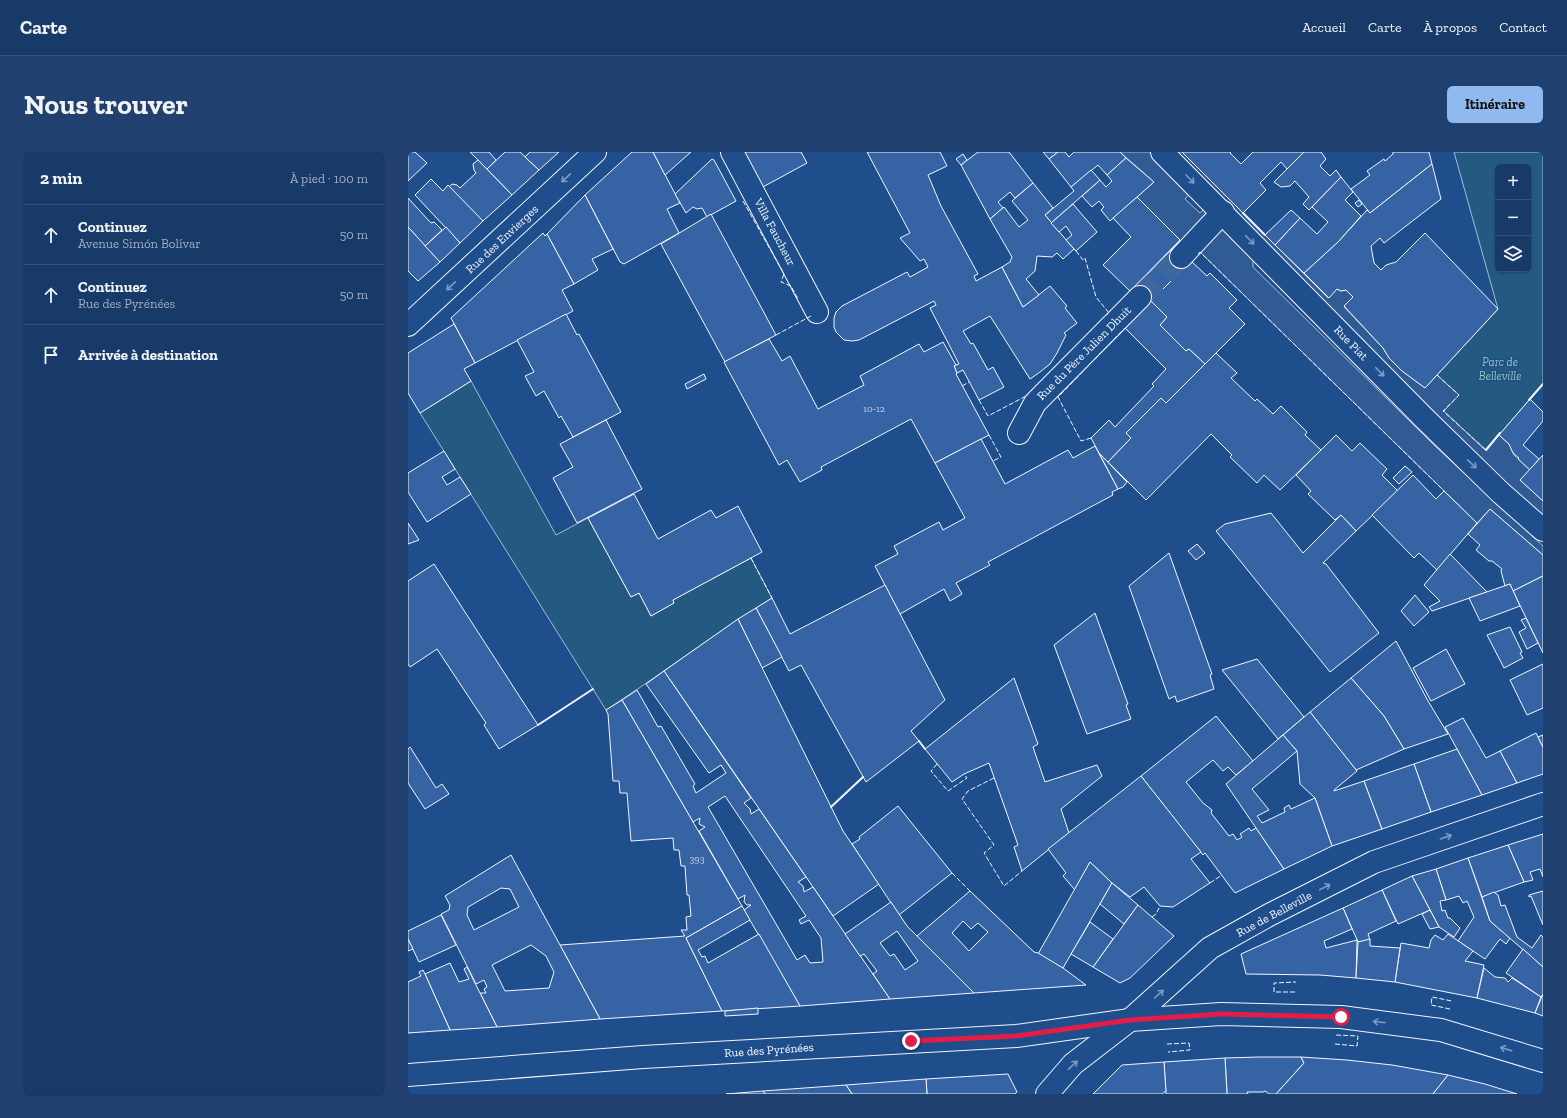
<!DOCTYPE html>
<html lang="fr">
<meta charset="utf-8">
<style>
:root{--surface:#173a69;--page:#20416f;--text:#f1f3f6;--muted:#9eadc0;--line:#36547d;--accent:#90b9f0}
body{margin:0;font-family:"Zilla Slab",serif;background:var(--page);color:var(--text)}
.controls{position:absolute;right:12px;top:12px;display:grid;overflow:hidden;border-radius:6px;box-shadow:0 1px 3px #0004}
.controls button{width:36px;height:36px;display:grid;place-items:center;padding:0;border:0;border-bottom:1px solid var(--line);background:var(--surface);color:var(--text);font:20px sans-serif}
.stop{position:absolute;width:12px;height:12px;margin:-9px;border:3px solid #e11d48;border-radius:50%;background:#fff}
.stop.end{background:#e11d48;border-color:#fff;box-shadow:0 1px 4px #0008}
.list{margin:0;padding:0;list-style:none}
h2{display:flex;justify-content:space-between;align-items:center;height:52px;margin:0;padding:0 16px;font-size:17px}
h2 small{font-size:13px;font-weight:400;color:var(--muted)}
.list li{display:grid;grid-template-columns:26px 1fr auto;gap:12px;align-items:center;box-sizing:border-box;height:60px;padding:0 16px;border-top:1px solid var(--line)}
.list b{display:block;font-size:15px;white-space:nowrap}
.list p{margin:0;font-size:13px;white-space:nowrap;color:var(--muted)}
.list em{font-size:13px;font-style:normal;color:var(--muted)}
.icon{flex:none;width:22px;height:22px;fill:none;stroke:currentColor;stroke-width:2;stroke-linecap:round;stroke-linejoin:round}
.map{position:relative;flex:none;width:1135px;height:942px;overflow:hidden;border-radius:6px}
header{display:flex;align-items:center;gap:24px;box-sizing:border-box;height:56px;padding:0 20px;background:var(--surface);border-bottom:1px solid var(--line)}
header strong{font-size:19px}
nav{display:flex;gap:22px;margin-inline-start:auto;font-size:14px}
.intro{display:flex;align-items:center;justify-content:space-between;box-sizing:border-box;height:96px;padding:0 24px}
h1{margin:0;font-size:28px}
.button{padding:10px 18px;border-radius:6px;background:var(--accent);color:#111;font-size:14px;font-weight:700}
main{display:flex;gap:24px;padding:0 24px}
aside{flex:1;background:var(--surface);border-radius:6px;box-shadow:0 1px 3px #0004}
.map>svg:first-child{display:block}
.green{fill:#245a82;stroke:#a8bbd7;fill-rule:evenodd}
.parking{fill:#305b95;stroke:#a8bbd7}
.building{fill:#3563a3;stroke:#f2f6ff;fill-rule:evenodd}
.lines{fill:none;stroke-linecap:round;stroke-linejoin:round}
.street-tunnel{stroke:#3f679d;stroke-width:22;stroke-dasharray:22 11;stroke-linecap:butt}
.street-casing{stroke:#f2f6ff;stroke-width:24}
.secondary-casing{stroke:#f2f6ff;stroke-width:24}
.street{stroke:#1f4e8c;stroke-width:22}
.secondary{stroke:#1f4e8c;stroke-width:22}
.fence{stroke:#f2f6ff;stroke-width:1;stroke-dasharray:5 2;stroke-linecap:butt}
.wall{stroke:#f2f6ff;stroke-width:2}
.oneway{stroke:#7e9ac0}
.route{stroke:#e11d48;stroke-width:5}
.labels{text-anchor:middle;stroke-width:3;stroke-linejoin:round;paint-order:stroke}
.number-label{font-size:10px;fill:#c3d1e8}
.street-label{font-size:12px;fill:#f2f6ff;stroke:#1f4e8c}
.park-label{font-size:12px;font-style:italic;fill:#97c8a6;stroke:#1f4e8c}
</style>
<header>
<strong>Carte</strong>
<nav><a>Accueil</a><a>Carte</a><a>À propos</a><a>Contact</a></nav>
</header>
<div class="intro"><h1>Nous trouver</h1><a class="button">Itinéraire</a></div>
<main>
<aside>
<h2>2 min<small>À pied · 100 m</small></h2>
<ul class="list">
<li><svg class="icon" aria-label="ahead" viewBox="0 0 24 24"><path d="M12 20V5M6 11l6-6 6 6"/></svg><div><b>Continuez</b><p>Avenue Simón Bolívar</p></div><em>50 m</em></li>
<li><svg class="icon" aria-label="ahead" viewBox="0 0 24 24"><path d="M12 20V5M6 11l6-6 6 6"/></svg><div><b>Continuez</b><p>Rue des Pyrénées</p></div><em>50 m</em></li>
<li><svg class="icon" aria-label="arrive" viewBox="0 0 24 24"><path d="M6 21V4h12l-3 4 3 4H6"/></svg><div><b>Arrivée à destination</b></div></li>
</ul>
</aside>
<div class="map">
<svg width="1135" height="942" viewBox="0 0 1135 942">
<rect width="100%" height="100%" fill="#1f4e8c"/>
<g class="green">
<path d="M1046,0H1135V232L1078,298L1035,259L1029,223L1090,157ZM1090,15H1120V117H1090Z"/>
<path d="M63,229L148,383L180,366L223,445L231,441L243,464L266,451L265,448L343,406L364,446C307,481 254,522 198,558L12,261Z"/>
</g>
<g class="parking">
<polygon points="712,0 743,0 782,41 777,47 792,61 798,56 845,103 845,115 1028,295 1135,394 1135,403 1082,357 1069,371 792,100 783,109 765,96 772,88 729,45 746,30"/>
<polygon points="765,0 774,0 920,146 929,137 933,139 938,138 945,145 936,155 975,196 981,206 994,219 1017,236 1029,223 1051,243 1036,259 1077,298 1091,283 1101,292 1106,303 1122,318 1112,328 1135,349 1135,363 1102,335 1022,259"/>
</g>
<g class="building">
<polygon points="0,0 7,0 19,11 0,29"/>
<polygon points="62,0 81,0 88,8 79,17"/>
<polygon points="97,0 112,0 131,18 104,43 79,17"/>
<polygon points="122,0 151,0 131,18 117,5"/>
<polygon points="224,0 245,0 272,51 259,57 271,81 216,112 212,110 177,43"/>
<polygon points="245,0 283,0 257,23"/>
<polygon points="335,0 393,0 399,11 353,36"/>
<polygon points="459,0 532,0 539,14 520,23 533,54 570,122 566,124 568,129 594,115 615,155 642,134 659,154 657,156 669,171 656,181 658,183 649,201 642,212 632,220 622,227 582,164 555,179 563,192 565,191 580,218 585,215 596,235 571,248 555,218 549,221 546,214 551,212 522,156 528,153 526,149 451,188 444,189 436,188 428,180 426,175 426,166 428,160 434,154 499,120 502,125 520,115 516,107 512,109 492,86 502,81"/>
<polygon points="570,0 601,0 625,31 607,46 602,40 590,50 595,56 582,67 553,13"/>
<polygon points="635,0 650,0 641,7"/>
<polygon points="650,0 657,0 661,5 666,0 712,0 718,6 699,23 690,13 663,35 641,7"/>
<polygon points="774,0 823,0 822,1 833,12 845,0 896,0 879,17 873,10 852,31 858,38 835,61"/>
<polygon points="896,0 913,0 918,7 912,14 922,24 928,18 933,25 901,58 895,52 901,45 887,29 882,34 873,35 866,30"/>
<polygon points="985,0 1021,0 1024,12 962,61 943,37 962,23 959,19 976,7 977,9 985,2"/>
<polygon points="555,2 559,8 553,13 548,7"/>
<polygon points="718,6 746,30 702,69 693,58 696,55 691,49 684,55 674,44 692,28 698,35 704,29 699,23"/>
<polygon points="304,7 306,8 328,49 299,65 294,56 289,57 285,55 278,61 267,42"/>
<polygon points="70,8 104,43 75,69 41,35 44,32 49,33 52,36 68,21 66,18 65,12"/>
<polygon points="1024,12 1033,47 976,91 972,86 963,94 966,111 973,118 978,113 988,110 1017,81 1090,157 1017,236 994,219 981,206 975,196 936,154 945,145 938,138 933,139 929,137 921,146 896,121 930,90 959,58 962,61"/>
<polygon points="683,18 692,28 643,71 637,63 666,39 663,35"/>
<polygon points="933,25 945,40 937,48 953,64 930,90 896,121 867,93 892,66 909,82 920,70 904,55"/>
<polygon points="23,27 35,39 40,33 75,69 52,91 7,43"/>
<polygon points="625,31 645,56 637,63 666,97 655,107 649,101 644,105 629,104 627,119 618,127 631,143 615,155 594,115 602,110 604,105 582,67 596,55 611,75 620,68 604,49"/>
<polygon points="177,43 205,97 184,107 190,118 166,132 139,82"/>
<polygon points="729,45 772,88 722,139 695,113 723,85 705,66"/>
<polygon points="0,46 23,71 26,70 34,78 17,94 0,75"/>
<polygon points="951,48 954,52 950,55 947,51"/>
<polygon points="665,52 689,80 668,99 658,88 664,83 658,74 651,80 643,71"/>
<polygon points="883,58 892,66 867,93 857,83"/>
<polygon points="303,62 368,183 317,210 253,92"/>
<polygon points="0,75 32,110 10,129 0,119"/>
<polygon points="38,75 52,91 32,110 17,94"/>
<polygon points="135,81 137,84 139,82 166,132 154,138 165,159 67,211 43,166"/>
<polygon points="765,96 781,112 740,153 724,138"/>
<polygon points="783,109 799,124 802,121 829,148 821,156 837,172 797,212 781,197 778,199 752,173 759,165 743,149"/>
<polygon points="743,149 759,165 752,173 778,199 781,197 797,212 758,251 753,246 718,281 723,286 700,310 691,301 683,286 701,268 707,275 746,234 744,232 758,217 717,176"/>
<polygon points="158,162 169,183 171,182 213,260 165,285 153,264 151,266 136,239 128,244 117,224 126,220 109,188"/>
<polygon points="46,172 67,211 56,217 63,229 12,261 0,241 0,201"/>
<polygon points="361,187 374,209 382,204 410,257 456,233 452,224 511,192 516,200 535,190 548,213 546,214 549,221 548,222 581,283 527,311 503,267 413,315 414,318 392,330 379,308 371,313 316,210"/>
<polygon points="808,201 829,221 823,226 847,249 849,247 865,262 873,254 899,280 897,283 913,298 872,338 856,323 849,331 822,305 824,303 803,282 738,348 700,310 723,286 718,281 753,246 758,251"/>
<polygon points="296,222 298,227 279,237 277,232"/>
<polygon points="1122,247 1135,260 1135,269 1115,293 1131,307 1122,318 1110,307 1111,306 1105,301 1101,292 1091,283"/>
<polygon points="198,268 234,337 169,371 145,326 165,315 152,292"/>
<polygon points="928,283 944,299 952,291 979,317 974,323 990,339 948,379 933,363 927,368 900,342 903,339 888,323"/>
<polygon points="573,287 597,332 660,298 665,306 687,294 710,337 704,340 705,343 580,410 582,413 548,431 554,442 542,449 536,437 492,462 467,414 490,402 486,394 531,370 535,378 557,366 527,311"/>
<polygon points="36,299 47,317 34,325 39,333 52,325 63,342 19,370 0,340 0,321"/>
<polygon points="691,301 719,330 715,335 710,337"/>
<polygon points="1135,303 1135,349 1112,328"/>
<polygon points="997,314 1004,320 991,332 985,326"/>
<polygon points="1005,323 1028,347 1036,339 1069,371 1029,418 1011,401 1006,406 964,363"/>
<polygon points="226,342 250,387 303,358 308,366 330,354 354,400 265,448 266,451 243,464 231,441 223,445 180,366"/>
<polygon points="1082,357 1135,403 1135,424 1105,439 1102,432 1097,434 1093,419 1094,417 1084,409 1081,409 1068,398 1072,393 1060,382"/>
<polygon points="863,361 895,401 933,363 948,379 915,411 918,412 971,481 922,520 808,379 817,372"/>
<polygon points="0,371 11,388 0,392"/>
<polygon points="789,392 797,401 788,408 780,399"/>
<polygon points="761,401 804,522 802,523 806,537 769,550 767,544 761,547 721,434"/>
<polygon points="1042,402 1079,440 1024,459 1021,455 1032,449 1016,433"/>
<polygon points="26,412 130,573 91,597 76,573 78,571 29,497 2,515 0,512 0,429"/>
<polygon points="1135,424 1135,501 1105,439"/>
<polygon points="1102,432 1112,454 1072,469 1061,446"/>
<polygon points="477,433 537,548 503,579 511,589 458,630 393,513 381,519 348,456 364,446 382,482"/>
<polygon points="1007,443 1021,460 1006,474 993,459"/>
<polygon points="348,456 374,505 354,516 330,467"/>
<polygon points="687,461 720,552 718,553 723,567 679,582 646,493"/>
<polygon points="1118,466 1130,491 1119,497 1111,480 1118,476 1113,468"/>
<polygon points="330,467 435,679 471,732 425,764 256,519"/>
<polygon points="1102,475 1114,500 1112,501 1115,506 1096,516 1079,483"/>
<polygon points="988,489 1020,549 1040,582 996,597 976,564 943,526"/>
<polygon points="1038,497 1057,532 1023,549 1005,516"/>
<polygon points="849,507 896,565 870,587 814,518"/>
<polygon points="1135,512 1135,556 1119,563 1102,528"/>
<path d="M256,519L343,646L336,651L342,657L343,662L351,657L398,725L390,730L395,734L396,740L405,735L482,847L392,854L336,758L343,753H339L336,750L337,743L330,747L291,679L297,675L291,672L292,666L285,670L214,548L229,538L250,575L253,574L287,632L285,634L288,641L318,621L313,613L301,621L238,532ZM317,644L398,764L391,768L393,772L401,768L413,786L415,810L402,811L397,803L389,808L300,655Z"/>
<polygon points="606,526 630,592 625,595 637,630 689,613 694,624 653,657 661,681 614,719 606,695 610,693 581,611 556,622 544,630 517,597"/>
<polygon points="943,526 976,564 996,597 948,618 902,560"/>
<polygon points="214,548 334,754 278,786 314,859 192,867 152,793 277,784 273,778 279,778 278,765 283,764 281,743 279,743 277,714 273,714 271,698 266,698 265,686 223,689 219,641 212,641 211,629 205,629 200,562 198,558"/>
<polygon points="902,560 949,619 926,638 926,639 956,629 974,677 924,694 907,646 892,632 889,599 875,583"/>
<polygon points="808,564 845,609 828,623 820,615 815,619 805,608 778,630 795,651 804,658 803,661 821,684 825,682 829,688 834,685 832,682 841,676 843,679 848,676 876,717 827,741 797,701 795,703 733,624"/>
<polygon points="1055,566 1078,606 1092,599 1109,631 1074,643 1037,575"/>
<polygon points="1128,581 1135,595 1135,622 1109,631 1092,599"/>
<polygon points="875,583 889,599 844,637 861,658 849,664 854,671 877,660 876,656 881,653 883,657 907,646 924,694 876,717 818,632"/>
<polygon points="1135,583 1135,595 1130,585"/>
<polygon points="2,595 28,636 34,632 41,642 17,657 0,631 0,597"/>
<polygon points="1049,597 1074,643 1023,660 1006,612"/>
<polygon points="1006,612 1023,660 974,677 956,629"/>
<polygon points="733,624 793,700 783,707 802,731 765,755 752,754 736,735 722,745 704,731 682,710 667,738 655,724 658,721 640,697"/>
<polygon points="490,654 544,721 491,763 444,692 452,687 451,685"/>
<polygon points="1135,682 1135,725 1132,717 1122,720 1125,728 1116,730 1100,693"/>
<polygon points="1100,693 1116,730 1074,745 1060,706"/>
<path d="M103,703L152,793L192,867L89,875L72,841H78L76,837L79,835L76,828L68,832L33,762L41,758L42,753L37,744ZM93,736L102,737L111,755L66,778L59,763L60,755ZM123,793L138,804L146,820L141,836L97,839L84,813Z"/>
<polygon points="1060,706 1082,769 1102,786 1098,792 1092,787 1077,807 1050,789 1066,765 1059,749 1055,751 1051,744 1038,748 1028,717"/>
<polygon points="682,710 704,731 655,816 630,802"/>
<polygon points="1028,717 1038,748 1032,749 1034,759 1037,758 1040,766 1042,766 1052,776 1046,785 1031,775 1004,724"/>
<polygon points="1004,724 1022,758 990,772 974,738"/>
<polygon points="704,731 730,753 716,772 692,752"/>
<polygon points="974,738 988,769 960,782 962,788 950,790 935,756"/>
<path d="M562,739L626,800L630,801L655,816L678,833L566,841L509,784ZM555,769L563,777L570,771L580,780L561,799L544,781Z"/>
<polygon points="1135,739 1135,773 1123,744 1121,745 1121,743"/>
<polygon points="1086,740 1090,743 1093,754 1097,753 1109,785 1124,796 1133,783 1135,785 1135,815 1082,769 1074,745"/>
<path d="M483,750L499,774L566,841L482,847L465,822L469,819L456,802L452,804L437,782ZM489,779L510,809L497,818L486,802L482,804L472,791Z"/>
<polygon points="730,753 766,784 722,826 712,831 685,815"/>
<polygon points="334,754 342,768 290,798 294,805 297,804 300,811 351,782 392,854 314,859 278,786"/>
<polygon points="935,756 944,777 916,789 918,796 949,788 948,826 912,823 838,822 833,802"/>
<polygon points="1022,758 1031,775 1022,777 1014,762"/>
<polygon points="33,763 48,793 11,810 0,787 0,779"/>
<polygon points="682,770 705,787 685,815 663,802"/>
<polygon points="1040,782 1065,799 1057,809 1076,813 1069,846 987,830 993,791 1021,796 1023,788 1027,783 1035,788"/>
<polygon points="0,787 5,797 0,799"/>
<polygon points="962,787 962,794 992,796 987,830 948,826 950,790"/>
<polygon points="1115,797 1135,815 1135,842 1133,845 1098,821"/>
<polygon points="42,811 51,830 61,827 56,817 59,815 89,875 42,878 17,822"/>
<polygon points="1076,816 1087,825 1097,826 1100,830 1104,826 1133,845 1127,861 1069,846"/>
<polygon points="15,818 17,822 42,878 0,881 0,830 13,824 11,820"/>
<polygon points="1135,842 1135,864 1127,861"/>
<polygon points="350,856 350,862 317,864 317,859"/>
<polygon points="851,905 893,905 896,911 868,942 861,942 857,939 855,940 839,940 840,942 819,942 817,906"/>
<polygon points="893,905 939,908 984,913 1040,923 1025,942 868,942 896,911"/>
<polygon points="817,906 819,942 758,942 756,910"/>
<polygon points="756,910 758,939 754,942 685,942 714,913"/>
<polygon points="600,922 609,940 607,942 519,942 518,927"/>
<polygon points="1040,923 1077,932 1109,942 1025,942"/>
<polygon points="518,927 519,942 444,942 438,933"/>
<polygon points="438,933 444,942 357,942 355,939"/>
<polygon points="355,939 357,942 318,942"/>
</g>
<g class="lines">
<polyline class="street-tunnel" points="732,145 773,105"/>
<defs>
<g id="street">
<polyline points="324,0 409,160"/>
<polyline points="754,0 1015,265 1093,341 1135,378"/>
<polyline points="773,105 815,60"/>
<polyline points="0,173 187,0"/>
<polyline points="611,281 627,251 732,145"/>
</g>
<g id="secondary">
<polyline points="0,923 235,905 608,884 722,868 813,862 933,865 1033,878 1135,909"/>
<polyline points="639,942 665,912 722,868 802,796 861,763 966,710 1135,652"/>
</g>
</defs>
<use href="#street" class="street-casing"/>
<use href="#secondary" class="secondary-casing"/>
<use href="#street" class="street"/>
<use href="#secondary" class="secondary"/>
<g class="fence">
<polyline points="335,49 376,122 373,130 383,134 390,147"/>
<polyline points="668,99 675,108 677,106 688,145 701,161 699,163"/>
<polyline points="790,102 792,100 1036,339"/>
<polyline points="368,183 403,164"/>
<polyline points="1029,223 1051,243 1035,259 1078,298"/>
<polyline points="554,234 561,230"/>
<polyline points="571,248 580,264 620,243"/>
<polyline points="581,283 593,305 585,309"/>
<polyline points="683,286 673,289 650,245 717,176"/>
<polyline points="343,406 364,446"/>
<polyline points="529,612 523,619 540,639 559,626 556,622"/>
<polyline points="586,626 560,639 554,647 586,693 576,701 596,734 614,719"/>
<polyline points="544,721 562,739"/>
<polyline points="802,731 814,723"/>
<polyline points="744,765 748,762 752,754"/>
<polyline points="887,840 866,840 866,831 888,830"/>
<polyline points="1042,857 1023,853 1024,845 1044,849"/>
<polyline points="759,892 781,891 782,898 760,900"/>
<polyline points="927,892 949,894 950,884 928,883"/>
</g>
<g class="wall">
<polyline points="835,61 857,83"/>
<polyline points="1121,248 1135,232"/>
<polyline points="1078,298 1092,281"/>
<polyline points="130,573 185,537"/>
<polyline points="511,589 517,597"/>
<polyline points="423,655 455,625"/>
</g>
</g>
<defs><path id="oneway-shaft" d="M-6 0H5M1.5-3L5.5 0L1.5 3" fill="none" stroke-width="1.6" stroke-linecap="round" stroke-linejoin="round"/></defs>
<g class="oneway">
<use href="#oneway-shaft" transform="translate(158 26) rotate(137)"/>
<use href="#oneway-shaft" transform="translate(782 27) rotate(45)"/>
<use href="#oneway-shaft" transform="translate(842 88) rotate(46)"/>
<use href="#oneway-shaft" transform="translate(43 134) rotate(137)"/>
<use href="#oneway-shaft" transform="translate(972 220) rotate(46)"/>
<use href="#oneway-shaft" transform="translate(1064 312) rotate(44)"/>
<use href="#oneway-shaft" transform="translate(1038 685) rotate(-19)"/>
<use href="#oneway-shaft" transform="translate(917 735) rotate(-27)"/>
<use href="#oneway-shaft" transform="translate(751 842) rotate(-42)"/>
<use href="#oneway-shaft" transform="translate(971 870) rotate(-173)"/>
<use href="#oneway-shaft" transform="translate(1098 897) rotate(-163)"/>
<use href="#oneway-shaft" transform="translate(665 913) rotate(-44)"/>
</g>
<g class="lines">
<polyline class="route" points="503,889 608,884 722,868 813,862 933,865"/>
</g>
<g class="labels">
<g class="number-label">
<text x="466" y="260">10-12</text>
<text x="289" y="710">393</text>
</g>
<g class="street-label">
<text transform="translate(367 80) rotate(62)" y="4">Villa Faucheur</text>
<text transform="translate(94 87) rotate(-43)" y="4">Rue des Envierges</text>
<text transform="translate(943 191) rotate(46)" y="4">Rue Piat</text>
<text transform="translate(676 201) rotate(-45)" y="4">Rue du Père Julien Dhuit</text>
<text transform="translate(866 762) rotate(-28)" y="4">Rue de Belleville</text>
<text transform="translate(361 898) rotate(-4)" y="4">Rue des Pyrénées</text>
</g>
<g class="park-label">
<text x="1092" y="214">Parc de<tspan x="1092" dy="14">Belleville</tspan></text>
</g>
</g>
</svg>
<div class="controls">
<button>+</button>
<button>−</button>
<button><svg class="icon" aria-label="layers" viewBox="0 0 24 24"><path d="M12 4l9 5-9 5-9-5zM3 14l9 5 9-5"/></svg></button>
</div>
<div class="stop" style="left:933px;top:865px"></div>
<div class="stop end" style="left:503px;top:889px"></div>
</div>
</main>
